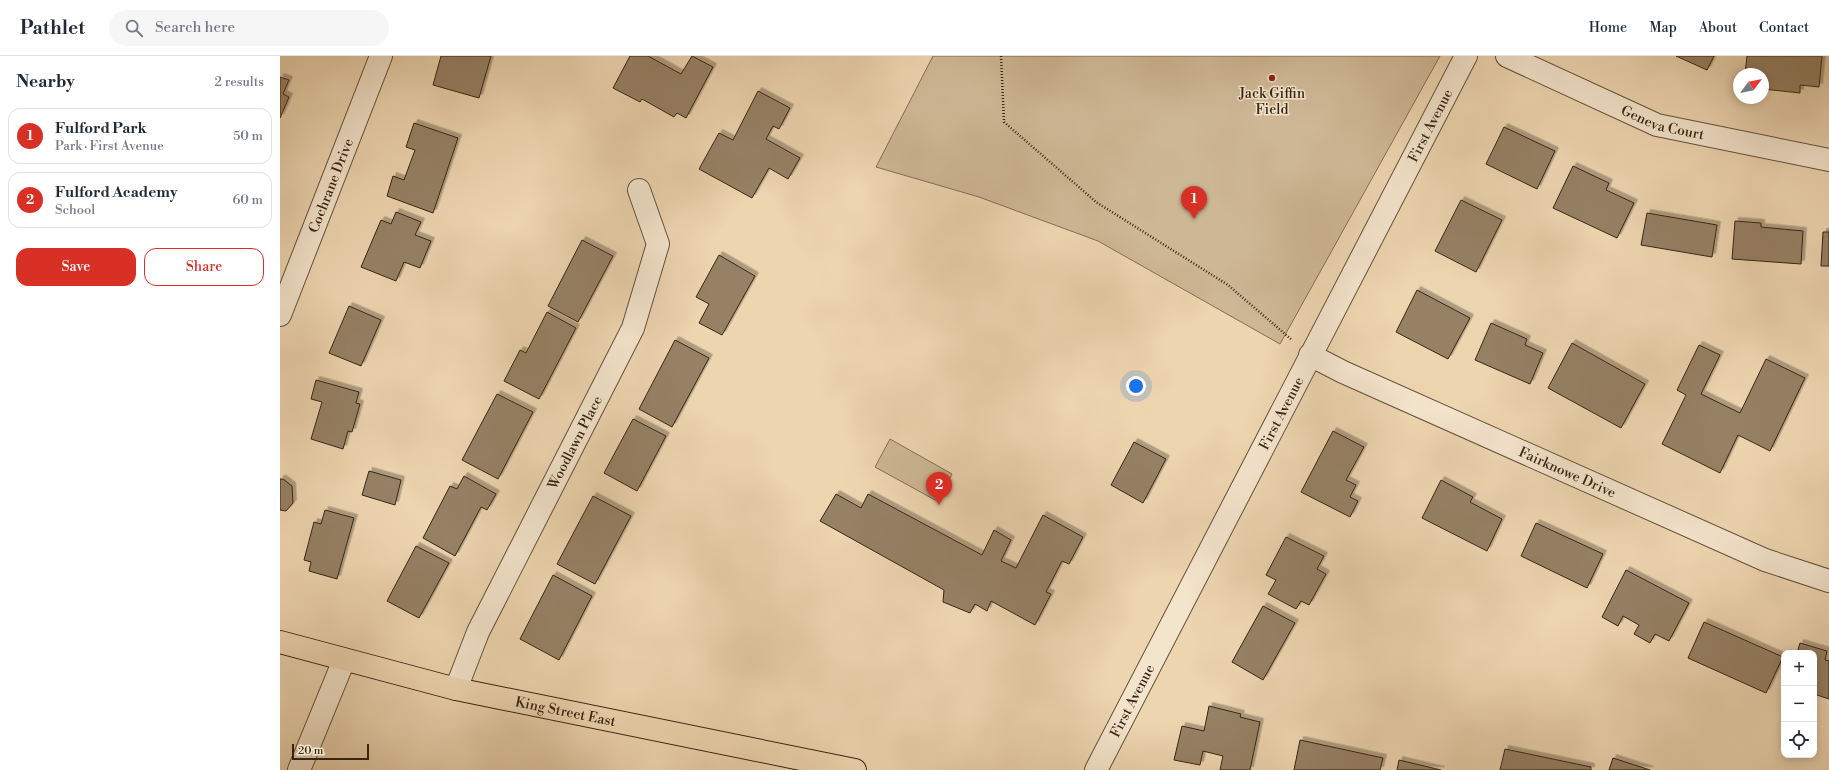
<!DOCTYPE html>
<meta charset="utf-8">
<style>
:root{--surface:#fff;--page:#f6f6f7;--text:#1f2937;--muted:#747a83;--line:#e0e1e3;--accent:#d93025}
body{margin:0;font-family:"Libre Bodoni",serif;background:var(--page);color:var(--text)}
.controls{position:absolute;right:12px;bottom:12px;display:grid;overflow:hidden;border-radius:8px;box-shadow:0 2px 10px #0003}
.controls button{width:36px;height:36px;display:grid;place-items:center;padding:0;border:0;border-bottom:1px solid var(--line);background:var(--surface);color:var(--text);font:20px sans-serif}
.compass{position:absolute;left:1453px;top:12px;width:36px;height:36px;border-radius:50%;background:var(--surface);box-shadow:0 2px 10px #0003;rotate:58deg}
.scale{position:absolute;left:12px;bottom:10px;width:77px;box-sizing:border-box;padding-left:4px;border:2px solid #382513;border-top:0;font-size:11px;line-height:14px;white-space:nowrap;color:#382513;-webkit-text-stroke:3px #f3e4cc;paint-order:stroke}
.you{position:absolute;left:856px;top:330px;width:14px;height:14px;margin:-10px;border:3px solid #fff;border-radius:50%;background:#1a73e8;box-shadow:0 0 0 6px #1a73e833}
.badge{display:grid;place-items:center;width:26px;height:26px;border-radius:50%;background:var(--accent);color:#fff;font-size:13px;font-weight:700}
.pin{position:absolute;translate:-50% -33px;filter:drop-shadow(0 1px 2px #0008)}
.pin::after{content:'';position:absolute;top:21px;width:14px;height:12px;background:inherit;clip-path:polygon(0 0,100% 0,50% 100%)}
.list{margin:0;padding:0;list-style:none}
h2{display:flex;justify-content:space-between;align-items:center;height:52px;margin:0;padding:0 16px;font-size:17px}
h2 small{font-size:13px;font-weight:400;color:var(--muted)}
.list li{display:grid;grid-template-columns:26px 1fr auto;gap:12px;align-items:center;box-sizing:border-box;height:56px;margin:0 8px 8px;padding:0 8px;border:1px solid var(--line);border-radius:12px}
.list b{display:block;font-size:15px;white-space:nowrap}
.list p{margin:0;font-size:13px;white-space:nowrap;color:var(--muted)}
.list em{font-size:13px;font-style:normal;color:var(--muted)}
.actions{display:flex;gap:8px;padding:12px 16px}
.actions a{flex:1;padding:9px 0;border:1px solid var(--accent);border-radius:12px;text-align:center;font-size:14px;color:var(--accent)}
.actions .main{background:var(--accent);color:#fff}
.icon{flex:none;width:22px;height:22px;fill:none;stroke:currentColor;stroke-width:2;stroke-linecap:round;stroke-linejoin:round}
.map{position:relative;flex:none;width:1549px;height:714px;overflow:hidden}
header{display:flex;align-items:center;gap:24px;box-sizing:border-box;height:56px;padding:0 20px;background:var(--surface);border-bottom:1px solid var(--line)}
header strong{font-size:19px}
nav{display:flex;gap:22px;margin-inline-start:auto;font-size:14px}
.search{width:280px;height:36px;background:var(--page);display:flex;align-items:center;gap:10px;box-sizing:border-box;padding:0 14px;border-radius:22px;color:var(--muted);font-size:15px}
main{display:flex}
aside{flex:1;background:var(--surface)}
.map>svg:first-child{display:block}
.green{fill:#ceb795;stroke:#836e54}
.building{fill:#968165;stroke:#382513;filter:url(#shadow)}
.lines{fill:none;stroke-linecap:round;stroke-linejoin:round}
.minor-casing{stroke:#65513a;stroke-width:24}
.major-casing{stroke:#382513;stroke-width:24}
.path{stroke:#382513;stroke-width:2.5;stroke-dasharray:1 2;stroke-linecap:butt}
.minor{stroke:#f3e4cc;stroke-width:22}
.major{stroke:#edd5b0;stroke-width:22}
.poi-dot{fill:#8f2418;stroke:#f3e4cc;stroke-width:1.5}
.labels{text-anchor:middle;stroke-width:3;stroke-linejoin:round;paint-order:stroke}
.poi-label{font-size:14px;fill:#382513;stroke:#f3e4cc}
.street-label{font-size:14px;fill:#382513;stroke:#f3e4cc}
</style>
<header>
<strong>Pathlet</strong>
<div class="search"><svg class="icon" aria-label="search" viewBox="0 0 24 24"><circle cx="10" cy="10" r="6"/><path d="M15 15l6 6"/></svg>Search here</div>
<nav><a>Home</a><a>Map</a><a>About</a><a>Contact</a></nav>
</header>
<main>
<aside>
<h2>Nearby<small>2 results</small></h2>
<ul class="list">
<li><span class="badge">1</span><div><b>Fulford Park</b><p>Park · First Avenue</p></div><em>50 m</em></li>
<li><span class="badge">2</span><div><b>Fulford Academy</b><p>School</p></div><em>60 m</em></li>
</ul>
<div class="actions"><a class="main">Save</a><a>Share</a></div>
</aside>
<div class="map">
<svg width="1549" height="714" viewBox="0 0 1549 714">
<defs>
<filter id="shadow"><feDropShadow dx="3.5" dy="-3.5" stdDeviation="0" flood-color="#0004"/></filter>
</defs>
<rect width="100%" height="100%" fill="#edd5b0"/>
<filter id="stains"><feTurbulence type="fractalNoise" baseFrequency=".005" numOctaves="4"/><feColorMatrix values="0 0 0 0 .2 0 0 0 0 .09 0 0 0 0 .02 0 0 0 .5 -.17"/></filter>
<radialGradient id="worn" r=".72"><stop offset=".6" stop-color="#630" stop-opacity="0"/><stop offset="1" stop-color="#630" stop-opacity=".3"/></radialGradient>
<g class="green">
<polygon points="653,0 1160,0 1000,288 818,185 699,141 596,111"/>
<polygon points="610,383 672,418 657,445 595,411"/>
</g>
<g class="building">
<polygon points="161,0 211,0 199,42 153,29"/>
<polygon points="350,0 368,0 401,18 412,0 433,11 406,62 397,57 394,61 362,43 360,46 333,32"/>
<polygon points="1396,0 1434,0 1427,14"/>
<polygon points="1467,0 1542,0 1539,31 1520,29 1520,37 1483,33 1483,18 1465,18"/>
<polygon points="0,21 9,24 3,38 9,41 0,62"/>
<polygon points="478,35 510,52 499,73 493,70 486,83 520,102 508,123 489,112 472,142 419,113 439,77 453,84"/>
<polygon points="134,67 178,82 153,157 107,140 113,120 124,124 135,94 126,91"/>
<polygon points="1224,71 1275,95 1257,133 1206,108"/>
<polygon points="1293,110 1329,127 1326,134 1354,147 1337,182 1273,152"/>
<polygon points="1181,144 1222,164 1196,216 1155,195"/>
<polygon points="116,156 141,166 135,179 151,185 140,212 124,206 116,225 81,211 101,164 111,168"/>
<polygon points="1367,157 1437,169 1432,201 1361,189"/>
<polygon points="1455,165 1481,167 1481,171 1523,175 1521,208 1452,203"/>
<polygon points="1543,176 1549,176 1549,210 1541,210"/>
<polygon points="302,184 333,200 298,266 268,250"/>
<polygon points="439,199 475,220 442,279 419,267 429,248 416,241"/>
<polygon points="1137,234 1190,262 1168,303 1116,276"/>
<polygon points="69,250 101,264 81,310 49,297"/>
<polygon points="267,256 296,272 259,343 224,325 240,294 246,297"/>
<polygon points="1211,267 1247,283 1245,289 1263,297 1250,328 1195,304"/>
<polygon points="395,284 429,302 392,371 359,353"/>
<polygon points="1292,287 1365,328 1341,372 1268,332"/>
<polygon points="1419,289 1440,299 1421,338 1460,357 1486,303 1525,322 1490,395 1458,379 1440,417 1382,388 1406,339 1397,334"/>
<polygon points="36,324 79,336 76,347 80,348 72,376 68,375 63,393 31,383 42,346 31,343"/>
<polygon points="217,338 253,356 218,423 182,404"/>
<polygon points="353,363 386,380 357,435 324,417"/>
<polygon points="1053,375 1084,391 1066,424 1076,429 1070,441 1078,445 1070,461 1021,436"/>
<polygon points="854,386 886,403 863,447 831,429"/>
<polygon points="89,415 121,424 115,449 82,439"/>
<polygon points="184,420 216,438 207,454 201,451 175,500 143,482 170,430 177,433"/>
<polygon points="0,423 3,423 12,430 13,447 6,455 0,454"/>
<polygon points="1161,424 1193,441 1190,446 1222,463 1207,495 1142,462"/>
<polygon points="556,438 581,452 588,438 702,499 714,474 731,484 721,505 736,512 763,459 803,481 789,508 782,505 766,536 771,538 755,569 711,545 707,555 695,548 690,557 663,546 664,534 540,465"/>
<polygon points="313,440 351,460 315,528 277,508"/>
<polygon points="45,454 74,462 57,523 29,515 31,506 24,504 34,466 41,468"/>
<polygon points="1256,467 1323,498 1307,532 1241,500"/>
<polygon points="1006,481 1044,500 1037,513 1046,518 1029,549 1021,545 1016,553 988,538 996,524 986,519"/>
<polygon points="136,490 169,507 139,562 107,545"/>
<polygon points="1346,514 1409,547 1389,585 1375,578 1370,587 1354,578 1359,569 1343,560 1338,570 1322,561"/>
<polygon points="273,519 312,540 279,604 240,583"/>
<polygon points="983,550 1015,567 983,624 952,606"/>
<polygon points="1424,566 1503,601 1486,637 1408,602"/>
<polygon points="1520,587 1547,595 1545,604 1549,605 1549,643 1534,638 1534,597 1517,597"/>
<polygon points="929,650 961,658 960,661 980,666 970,714 940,714 943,700 923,695 920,709 894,704 902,670 924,675"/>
<polygon points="1020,684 1103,702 1100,714 1014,714"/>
<polygon points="1225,693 1311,711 1311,714 1220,714"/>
<polygon points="1333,702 1370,714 1329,714"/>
<polygon points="1119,704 1161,714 1117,714"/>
</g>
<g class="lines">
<defs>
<g id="minor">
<path id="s1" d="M1227,0L1377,69L1549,104"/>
<path id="s2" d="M0,259L101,0"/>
<path id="s3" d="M1030,299L1063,316L1485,504L1549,525"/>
<path id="s4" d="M176,633L198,576L353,272L378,188L359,134"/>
<polyline points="19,714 64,604"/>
<path id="s5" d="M816,714L1186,0"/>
</g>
<g id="major">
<path id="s6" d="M0,586L176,633L575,714"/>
</g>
</defs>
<use href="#minor" class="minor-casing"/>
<use href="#major" class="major-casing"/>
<polyline class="path" points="721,0 724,66 816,146 948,229 1012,284"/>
<use href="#minor" class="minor"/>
<use href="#major" class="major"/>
</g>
<circle class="poi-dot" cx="992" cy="22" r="4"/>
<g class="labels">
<g class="poi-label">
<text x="992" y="42">Jack Giffin<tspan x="992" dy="16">Field</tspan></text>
</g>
<g class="street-label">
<text dy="5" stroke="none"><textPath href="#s1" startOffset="170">Geneva Court</textPath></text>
<text dy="5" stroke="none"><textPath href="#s5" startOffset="726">First Avenue</textPath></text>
<text dy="5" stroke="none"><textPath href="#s2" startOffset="139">Cochrane Drive</textPath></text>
<text dy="5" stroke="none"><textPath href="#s5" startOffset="402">First Avenue</textPath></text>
<text dy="5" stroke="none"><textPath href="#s4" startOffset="274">Woodlawn Place</textPath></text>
<text dy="5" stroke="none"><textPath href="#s3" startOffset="283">Fairknowe Drive</textPath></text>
<text dy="5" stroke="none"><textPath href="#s5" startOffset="78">First Avenue</textPath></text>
<text dy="5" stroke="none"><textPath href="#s6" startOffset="294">King Street East</textPath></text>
</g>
</g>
<rect width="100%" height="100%" filter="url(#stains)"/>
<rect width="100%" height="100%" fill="url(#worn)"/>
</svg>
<div class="controls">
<button>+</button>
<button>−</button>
<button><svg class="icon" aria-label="locate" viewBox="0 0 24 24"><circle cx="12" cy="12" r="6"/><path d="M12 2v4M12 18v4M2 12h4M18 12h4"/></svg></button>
</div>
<svg class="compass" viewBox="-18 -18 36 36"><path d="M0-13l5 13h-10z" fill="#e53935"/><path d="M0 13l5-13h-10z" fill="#747a83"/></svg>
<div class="scale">20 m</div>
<div class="you"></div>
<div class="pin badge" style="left:914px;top:163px">1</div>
<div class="pin badge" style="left:659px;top:449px">2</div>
</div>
</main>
